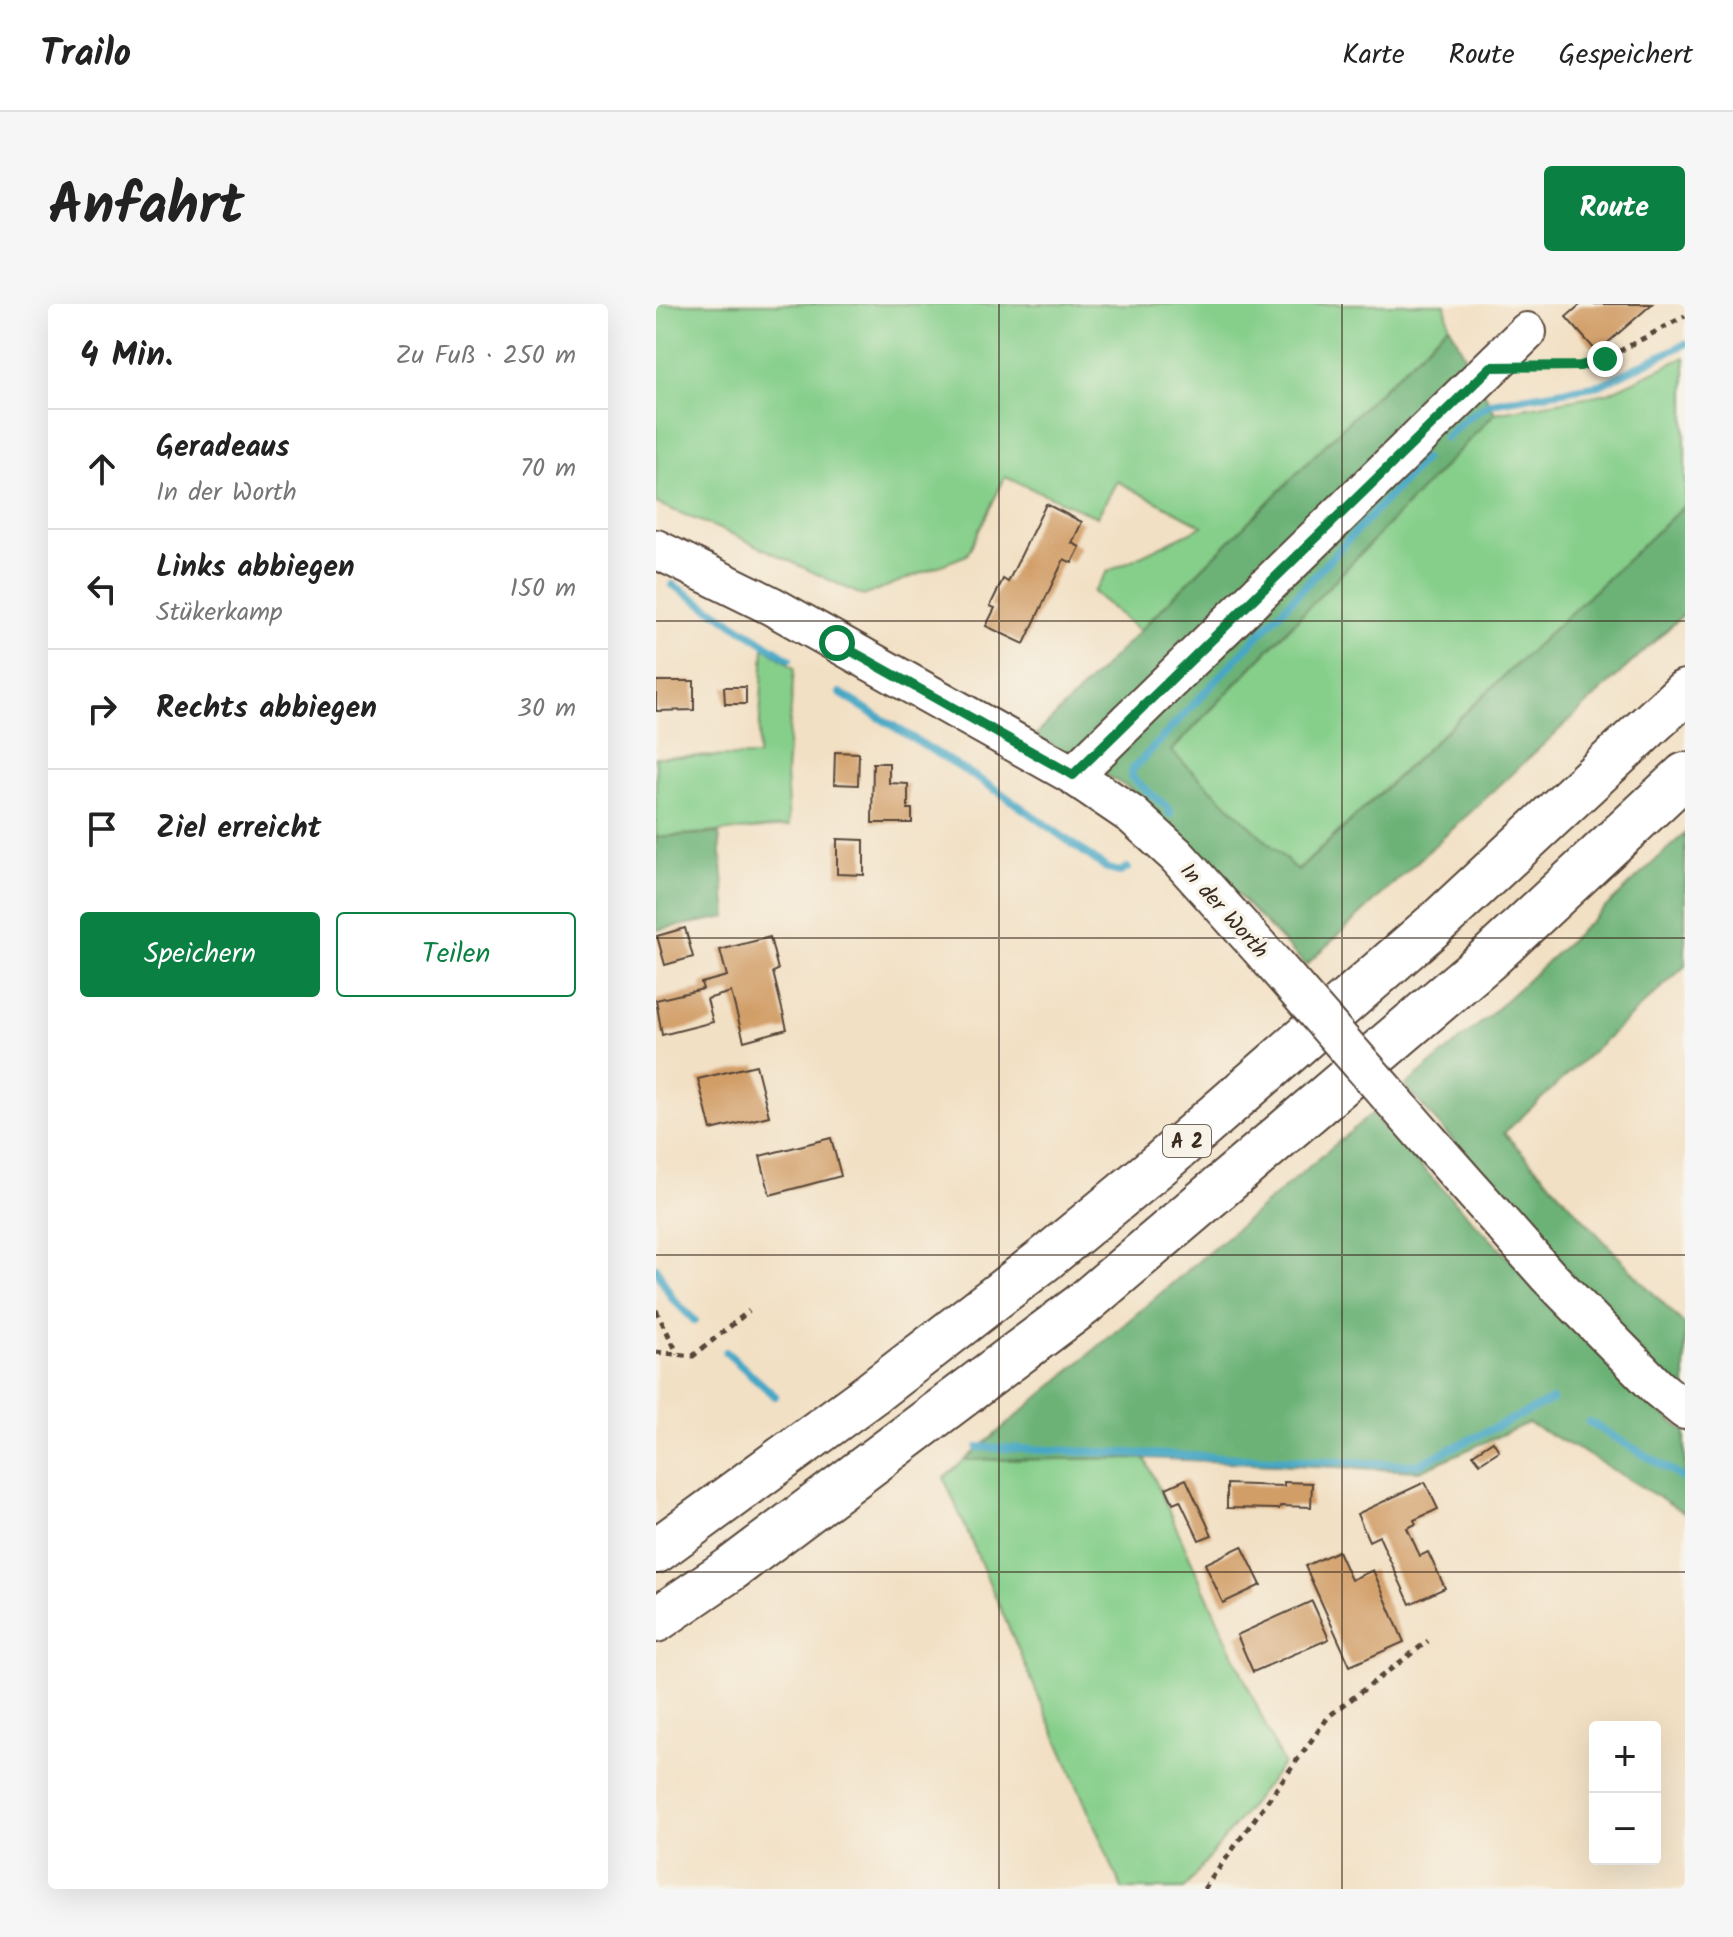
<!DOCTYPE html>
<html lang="de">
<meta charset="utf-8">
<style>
:root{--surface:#fff;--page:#f6f6f6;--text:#222;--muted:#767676;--line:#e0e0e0;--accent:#0b8043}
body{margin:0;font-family:Kalam,sans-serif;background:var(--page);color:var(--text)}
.controls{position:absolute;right:24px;bottom:24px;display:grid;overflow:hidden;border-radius:8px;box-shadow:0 8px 32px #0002}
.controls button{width:72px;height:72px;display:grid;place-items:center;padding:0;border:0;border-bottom:2px solid var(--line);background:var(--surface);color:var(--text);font:40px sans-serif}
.stop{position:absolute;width:24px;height:24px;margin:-18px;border:6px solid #0b8043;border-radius:50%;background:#fff}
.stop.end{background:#0b8043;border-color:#fff;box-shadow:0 2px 8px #0008}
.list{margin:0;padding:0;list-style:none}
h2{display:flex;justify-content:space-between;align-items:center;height:104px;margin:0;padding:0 32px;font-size:34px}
h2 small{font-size:26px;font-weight:400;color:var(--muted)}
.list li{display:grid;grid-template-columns:52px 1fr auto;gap:24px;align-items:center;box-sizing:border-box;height:120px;padding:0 32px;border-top:2px solid var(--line)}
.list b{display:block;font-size:30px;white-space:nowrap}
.list p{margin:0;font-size:26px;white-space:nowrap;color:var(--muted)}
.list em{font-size:26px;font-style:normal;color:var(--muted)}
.actions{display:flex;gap:16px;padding:24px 32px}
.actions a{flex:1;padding:18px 0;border:2px solid var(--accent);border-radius:8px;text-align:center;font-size:28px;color:var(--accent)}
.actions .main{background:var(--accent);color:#fff}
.icon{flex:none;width:44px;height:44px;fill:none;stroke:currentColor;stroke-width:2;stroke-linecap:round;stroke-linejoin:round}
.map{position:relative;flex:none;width:1029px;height:1585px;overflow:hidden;border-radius:8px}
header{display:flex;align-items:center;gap:48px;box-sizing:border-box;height:112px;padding:0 40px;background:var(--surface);border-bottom:2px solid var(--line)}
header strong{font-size:38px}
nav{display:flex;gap:44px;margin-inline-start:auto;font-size:28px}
.intro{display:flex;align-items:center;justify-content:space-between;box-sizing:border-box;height:192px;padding:0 48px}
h1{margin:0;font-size:56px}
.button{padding:20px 36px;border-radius:8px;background:var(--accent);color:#fff;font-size:28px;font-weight:700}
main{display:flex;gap:48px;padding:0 48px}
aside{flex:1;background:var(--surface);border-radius:8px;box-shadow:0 8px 32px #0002}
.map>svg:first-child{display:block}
.green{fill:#86cf8b;stroke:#607c54;stroke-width:2}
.forest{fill:#6cb277;stroke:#546e4a;stroke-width:2}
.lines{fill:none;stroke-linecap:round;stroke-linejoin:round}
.stream{stroke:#46a7c5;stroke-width:8}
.building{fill:#d29e68}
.minor-casing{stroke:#564537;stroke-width:42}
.highway-casing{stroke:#564537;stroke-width:48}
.path{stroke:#564537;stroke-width:5;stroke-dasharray:6 6;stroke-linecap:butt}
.minor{stroke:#fff;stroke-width:38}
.highway{stroke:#fff;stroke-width:44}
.minor-bridge-casing{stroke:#564537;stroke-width:42;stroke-linecap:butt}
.minor-bridge{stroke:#fff;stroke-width:38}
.route{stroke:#0b8043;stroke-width:10}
.grid{fill:none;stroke:#3b2a1e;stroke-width:2;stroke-opacity:0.55}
.labels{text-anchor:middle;stroke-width:7;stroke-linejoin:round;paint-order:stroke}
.shield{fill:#f7f3e8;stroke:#73665b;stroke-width:2}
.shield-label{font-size:20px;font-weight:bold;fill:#3b2a1e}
.street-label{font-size:22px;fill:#3b2a1e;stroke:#f7f3e8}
</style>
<header>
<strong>Trailo</strong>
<nav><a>Karte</a><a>Route</a><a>Gespeichert</a></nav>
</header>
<div class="intro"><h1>Anfahrt</h1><a class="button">Route</a></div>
<main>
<aside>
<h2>4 Min.<small>Zu Fuß · 250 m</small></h2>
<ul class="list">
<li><svg class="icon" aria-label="ahead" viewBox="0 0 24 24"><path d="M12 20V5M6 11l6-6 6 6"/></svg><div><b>Geradeaus</b><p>In der Worth</p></div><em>70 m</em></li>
<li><svg class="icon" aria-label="left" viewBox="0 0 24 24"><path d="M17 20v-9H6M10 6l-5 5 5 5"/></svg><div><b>Links abbiegen</b><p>Stükerkamp</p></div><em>150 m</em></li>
<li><svg class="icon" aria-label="right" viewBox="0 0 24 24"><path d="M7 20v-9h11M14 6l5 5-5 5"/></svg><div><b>Rechts abbiegen</b></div><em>30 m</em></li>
<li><svg class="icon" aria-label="arrive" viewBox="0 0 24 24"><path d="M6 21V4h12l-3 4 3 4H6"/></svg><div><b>Ziel erreicht</b></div></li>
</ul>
<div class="actions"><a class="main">Speichern</a><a>Teilen</a></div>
</aside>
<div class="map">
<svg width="1029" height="1585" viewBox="0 0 1029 1585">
<rect width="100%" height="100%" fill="#f7f3e8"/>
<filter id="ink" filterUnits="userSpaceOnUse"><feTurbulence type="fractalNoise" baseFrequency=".0125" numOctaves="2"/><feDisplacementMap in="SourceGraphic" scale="16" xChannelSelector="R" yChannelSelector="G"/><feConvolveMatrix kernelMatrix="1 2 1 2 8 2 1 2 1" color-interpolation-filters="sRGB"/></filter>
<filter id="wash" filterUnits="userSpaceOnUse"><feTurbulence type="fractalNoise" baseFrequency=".006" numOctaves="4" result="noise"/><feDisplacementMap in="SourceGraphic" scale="32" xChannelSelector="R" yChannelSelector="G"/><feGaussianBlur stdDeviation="1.8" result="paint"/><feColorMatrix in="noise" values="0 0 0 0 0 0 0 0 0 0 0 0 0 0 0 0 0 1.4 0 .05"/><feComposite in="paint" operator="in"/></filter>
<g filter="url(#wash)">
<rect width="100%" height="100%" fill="#f2e0c4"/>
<g class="green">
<polygon points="0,0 789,0 793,21 691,119 483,327 437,288 451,268 547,222 461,177 441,213 349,173 311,251 207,292 83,233 0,199"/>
<polygon points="1029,53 1029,201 641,567 515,448 839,109 952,89"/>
<polygon points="108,343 138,364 130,468 133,522 0,533 0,453 102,452"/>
<polygon points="489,1154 627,1460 528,1585 466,1585 288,1174 309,1156"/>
</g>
<g class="forest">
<polygon points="793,21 839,109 515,447 642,567 1029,201 1029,309 650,661 541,549 475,485 379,432 691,119"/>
<polygon points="63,529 71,613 0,626 0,533"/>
<polygon points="1029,529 1029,662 848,829 985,977 1029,1021 1029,1093 1010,1078 749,782 833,712"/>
<polygon points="715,810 991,1099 1029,1127 1029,1209 927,1148 872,1119 764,1167 489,1154 309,1156"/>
</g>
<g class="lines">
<g class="stream">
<polyline points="789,134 811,114 835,99 944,81 1029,40"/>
<polyline points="17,281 133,355"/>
<polyline points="184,389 342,487 452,565 464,568 471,564"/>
<polyline points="514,510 513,505 475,473 477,465 768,155"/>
<polyline points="0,964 16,994 39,1017"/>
<polyline points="70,1048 119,1092"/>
<polyline points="933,1118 1029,1175"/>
<polyline points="322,1143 761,1161 896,1096"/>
</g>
</g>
<g id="blocks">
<g class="building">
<polygon points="925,0 996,0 941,48 910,13"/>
<polygon points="390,200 426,218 416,239 424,243 416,259 408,255 368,340 330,322 339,304 334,302 347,275 352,278"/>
<polygon points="0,377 38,377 38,406 0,407"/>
<polygon points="68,383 90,383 90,400 69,400"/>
<polygon points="179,448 203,449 202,481 178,480"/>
<polygon points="217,459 233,459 233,479 252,480 252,505 256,505 256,519 216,519"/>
<polygon points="181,535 208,536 208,571 181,570"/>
<polygon points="29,624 37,653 9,661 1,632"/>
<polygon points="114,633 122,666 117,668 131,725 88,737 75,688 51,695 57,718 6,731 0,696 47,685 45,679 71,672 64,646"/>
<polygon points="100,761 113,812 55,826 42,775"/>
<polygon points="175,834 185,872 114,891 104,852"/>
<polygon points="837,1137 843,1147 824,1159 817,1150"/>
<polygon points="530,1175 556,1231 543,1236 524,1196 517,1199 510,1184"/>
<polygon points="628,1178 656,1179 655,1203 624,1202 623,1205 571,1204 571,1180 628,1182"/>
<polygon points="769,1178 782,1205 758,1216 760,1220 751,1224 764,1252 772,1248 789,1284 754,1300 723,1232 713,1237 701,1210"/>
<polygon points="586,1242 605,1281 567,1299 549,1260"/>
<polygon points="682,1247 695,1276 717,1266 748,1338 694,1362 649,1262"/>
<polygon points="656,1297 673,1335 597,1368 581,1331"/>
</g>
</g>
</g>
<g filter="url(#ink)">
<use href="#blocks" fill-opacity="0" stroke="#564537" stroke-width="2"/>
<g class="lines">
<defs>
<g id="minor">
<polyline points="0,245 116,302 417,471 476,511 520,551 603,643"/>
<polyline points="417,471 871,28"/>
<polyline points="771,835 892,972 1002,1084 1029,1106"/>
</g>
<g id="highway">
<polyline points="0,1247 216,1089 389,955 505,859 786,614 1029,388"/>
<polyline points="0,1316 75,1265 426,1001 833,654 1029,471"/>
</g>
</defs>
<use href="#minor" class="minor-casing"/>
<use href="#highway" class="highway-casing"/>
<g class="path">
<polyline points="882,62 924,62 949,55 1029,12"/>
<polyline points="0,1006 22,1050"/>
<polyline points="0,1048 37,1052 93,1007"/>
<polyline points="548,1585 673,1412 772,1337"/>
</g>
<use href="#minor" class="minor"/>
<use href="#highway" class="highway"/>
<defs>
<polyline id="minor-bridge" points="603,643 771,835"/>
</defs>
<use href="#minor-bridge" class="minor-bridge-casing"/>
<use href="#minor-bridge" class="minor-bridge"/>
</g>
</g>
<g class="lines" filter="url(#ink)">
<polyline class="route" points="181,339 417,471 835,63 924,62 949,55"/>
</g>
<path class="grid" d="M343,0V1585M686,0V1585M0,317H1029M0,634H1029M0,951H1029M0,1268H1029"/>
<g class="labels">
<rect class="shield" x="507" y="821" width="48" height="32" rx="6"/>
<g class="shield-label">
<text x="531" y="844">A 2</text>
</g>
<g class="street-label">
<text transform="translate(569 606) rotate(48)" y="8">In der Worth</text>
</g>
</g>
</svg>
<div class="controls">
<button>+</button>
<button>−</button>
</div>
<div class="stop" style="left:181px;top:339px"></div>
<div class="stop end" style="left:949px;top:55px"></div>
</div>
</main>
